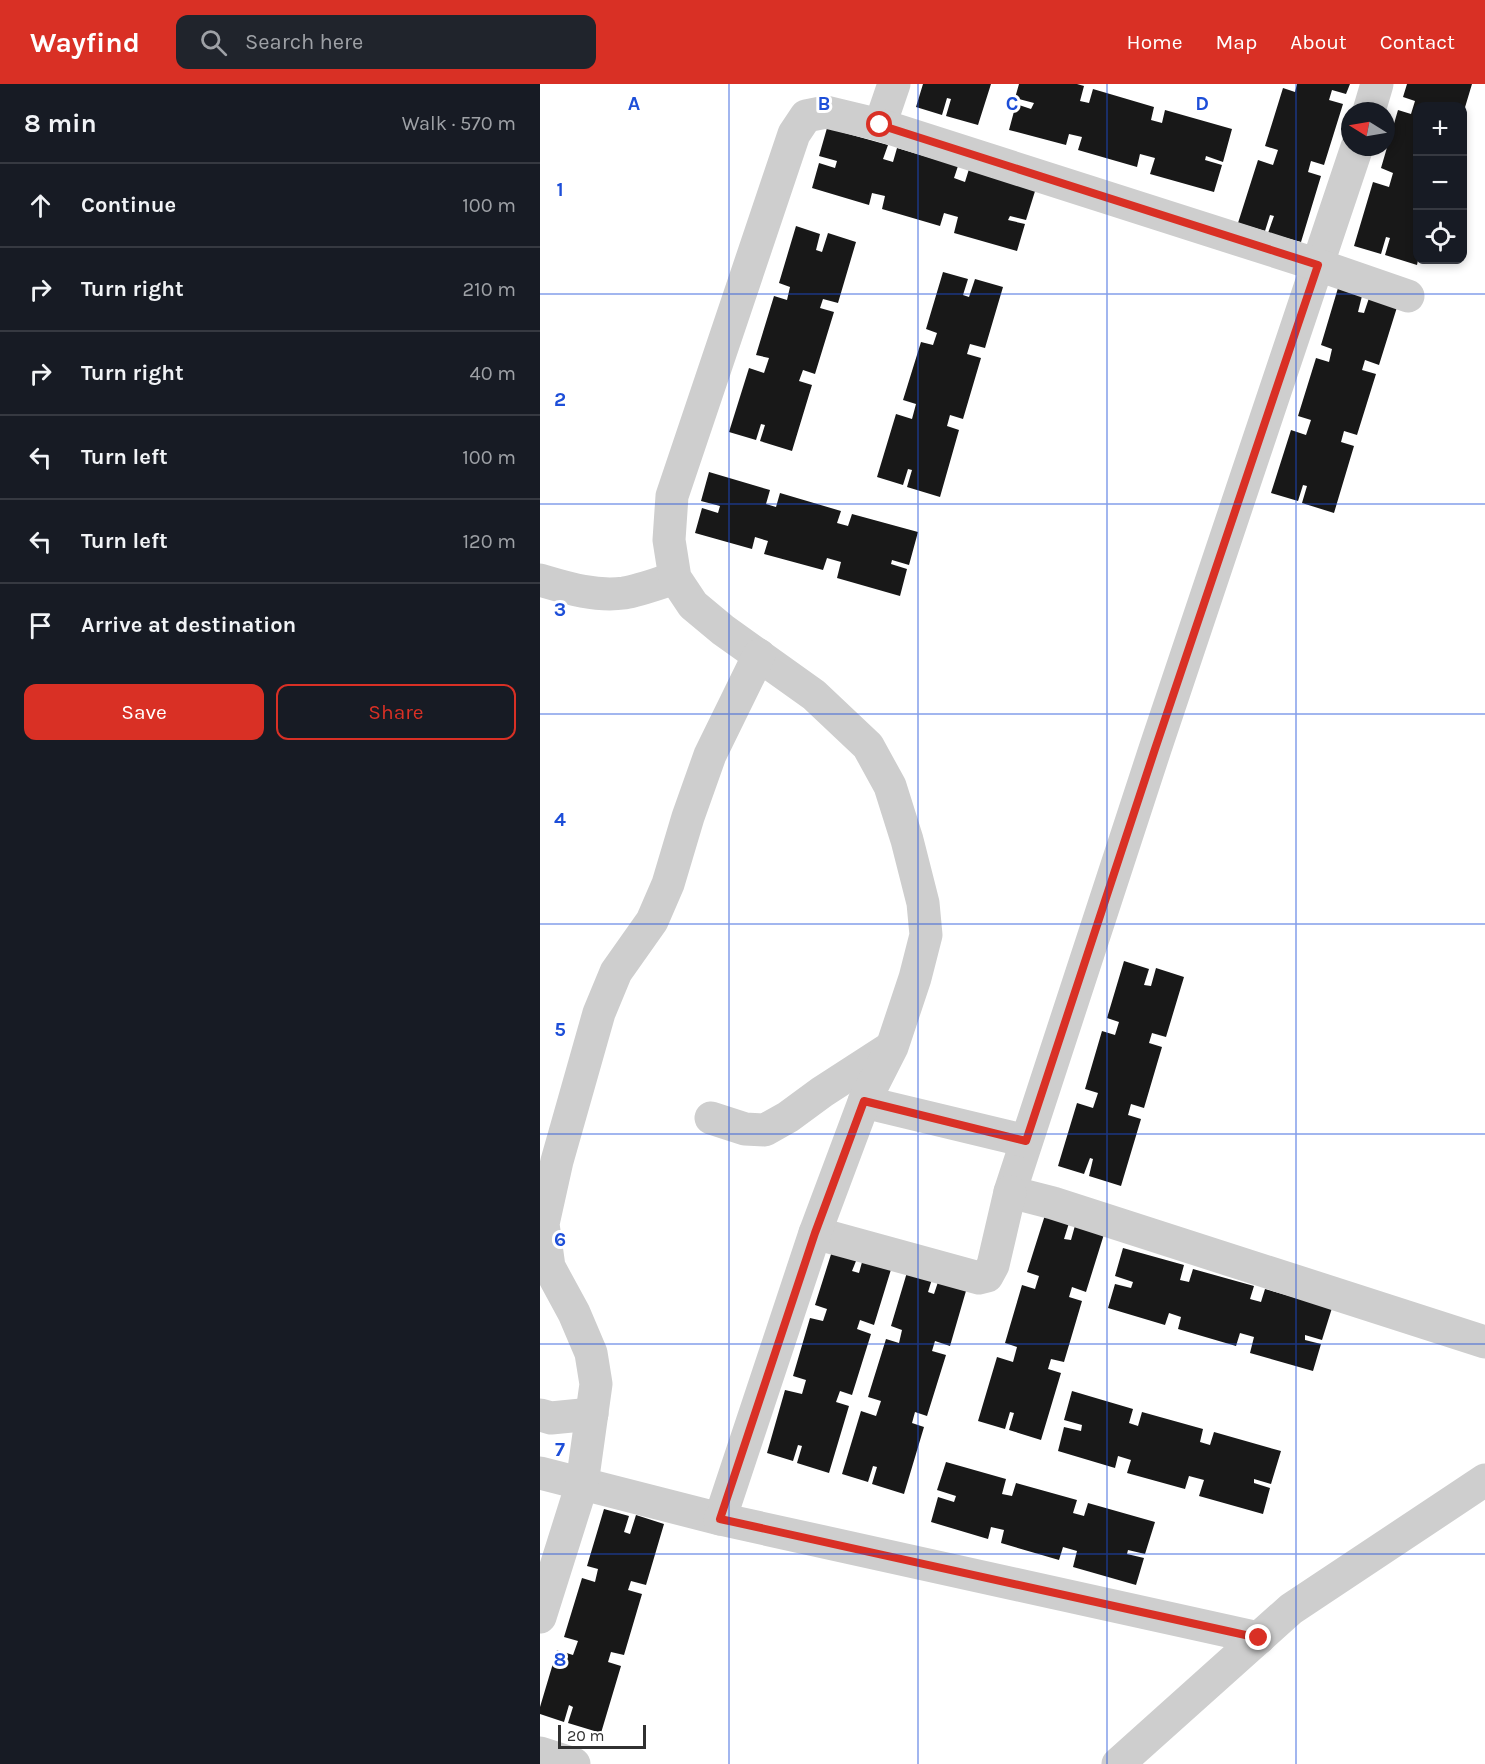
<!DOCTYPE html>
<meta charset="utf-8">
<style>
:root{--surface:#171b24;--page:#20242c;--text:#f1f3f6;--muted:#9ea1a6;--line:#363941;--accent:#d93025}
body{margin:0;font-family:Karla,sans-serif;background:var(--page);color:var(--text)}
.controls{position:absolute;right:18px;top:18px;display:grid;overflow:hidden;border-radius:12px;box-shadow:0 3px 9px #0003}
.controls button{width:54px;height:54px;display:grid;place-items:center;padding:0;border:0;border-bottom:2px solid var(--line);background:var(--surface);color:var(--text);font:30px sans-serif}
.compass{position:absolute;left:801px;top:18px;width:54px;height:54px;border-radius:50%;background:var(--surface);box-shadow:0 3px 9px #0003;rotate:281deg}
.scale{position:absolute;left:18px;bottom:15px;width:88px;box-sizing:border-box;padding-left:6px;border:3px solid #313131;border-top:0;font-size:16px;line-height:21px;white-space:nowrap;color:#313131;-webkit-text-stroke:4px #fff;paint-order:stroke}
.stop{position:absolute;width:18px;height:18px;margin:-14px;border:4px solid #d93025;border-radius:50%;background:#fff}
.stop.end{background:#d93025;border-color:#fff;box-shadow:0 2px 6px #0008}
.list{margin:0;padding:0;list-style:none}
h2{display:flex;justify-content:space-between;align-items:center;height:78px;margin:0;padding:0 24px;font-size:26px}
h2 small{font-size:20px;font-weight:400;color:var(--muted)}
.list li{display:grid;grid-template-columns:39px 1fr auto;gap:18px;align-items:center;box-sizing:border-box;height:84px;padding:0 24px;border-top:2px solid var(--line)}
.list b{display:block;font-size:22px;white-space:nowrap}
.list em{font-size:20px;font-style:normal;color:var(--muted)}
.actions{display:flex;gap:12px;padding:18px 24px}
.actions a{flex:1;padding:14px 0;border:2px solid var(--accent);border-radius:12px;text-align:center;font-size:21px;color:var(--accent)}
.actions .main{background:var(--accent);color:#fff}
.icon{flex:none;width:33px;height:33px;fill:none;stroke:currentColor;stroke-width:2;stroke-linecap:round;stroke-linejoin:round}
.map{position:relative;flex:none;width:945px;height:1680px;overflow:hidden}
header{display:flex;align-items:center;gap:36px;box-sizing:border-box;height:84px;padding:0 30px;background:var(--accent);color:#fff}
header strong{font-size:28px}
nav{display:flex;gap:33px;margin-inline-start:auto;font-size:21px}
.search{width:420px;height:54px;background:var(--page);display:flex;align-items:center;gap:15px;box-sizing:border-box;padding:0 21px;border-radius:12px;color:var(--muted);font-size:22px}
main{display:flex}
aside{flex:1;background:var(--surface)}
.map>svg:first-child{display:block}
.building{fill:#181818}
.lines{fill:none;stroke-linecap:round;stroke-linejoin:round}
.street{stroke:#cecece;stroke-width:33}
.route{stroke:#d93025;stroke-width:8}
.grid{fill:none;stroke:#1d4ed8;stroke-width:1.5;stroke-opacity:0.55}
.grid-label{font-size:20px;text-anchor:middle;font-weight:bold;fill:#1d4ed8;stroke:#fff;stroke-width:6;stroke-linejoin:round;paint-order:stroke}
</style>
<header>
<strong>Wayfind</strong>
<div class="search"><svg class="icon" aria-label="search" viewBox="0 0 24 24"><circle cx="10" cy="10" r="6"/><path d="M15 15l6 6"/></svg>Search here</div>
<nav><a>Home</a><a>Map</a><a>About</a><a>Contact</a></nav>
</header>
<main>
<aside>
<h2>8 min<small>Walk · 570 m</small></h2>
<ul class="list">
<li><svg class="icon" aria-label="ahead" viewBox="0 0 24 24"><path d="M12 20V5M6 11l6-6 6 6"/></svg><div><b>Continue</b></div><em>100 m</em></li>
<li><svg class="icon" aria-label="right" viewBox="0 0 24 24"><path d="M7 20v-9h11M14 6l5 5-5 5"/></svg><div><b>Turn right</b></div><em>210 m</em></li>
<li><svg class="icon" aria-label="right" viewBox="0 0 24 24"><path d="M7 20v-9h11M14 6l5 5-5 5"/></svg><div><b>Turn right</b></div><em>40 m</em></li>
<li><svg class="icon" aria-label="left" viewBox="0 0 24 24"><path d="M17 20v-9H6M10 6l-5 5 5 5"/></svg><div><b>Turn left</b></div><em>100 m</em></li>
<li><svg class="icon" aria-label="left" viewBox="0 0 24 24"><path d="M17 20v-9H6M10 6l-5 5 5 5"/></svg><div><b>Turn left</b></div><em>120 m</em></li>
<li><svg class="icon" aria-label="arrive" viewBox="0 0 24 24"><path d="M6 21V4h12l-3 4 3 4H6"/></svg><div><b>Arrive at destination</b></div></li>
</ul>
<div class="actions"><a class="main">Save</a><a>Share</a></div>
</aside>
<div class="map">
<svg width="945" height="1680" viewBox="0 0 945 1680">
<rect width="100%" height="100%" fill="#fff"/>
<g class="building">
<polygon points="383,0 451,0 438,41 406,32 411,15 407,14 402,31 376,23"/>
<polygon points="479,0 537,0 544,2 540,17 549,19 553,5 614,23 611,36 622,39 625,26 692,45 683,78 666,72 665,76 682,81 674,108 610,90 615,74 600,70 597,83 538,66 542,53 529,50 526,61 469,46 476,20 491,25 494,19 475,14"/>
<polygon points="757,0 810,0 806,10 792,6 789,16 803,20 784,81 771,77 768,88 781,92 761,158 728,149 734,132 730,131 725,147 698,139 718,76 733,81 738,66 725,62 743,4 755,8"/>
<polygon points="867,0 932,0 923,30 922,22 878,22 878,176 877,181 845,171 850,154 846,153 841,170 814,162 833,98 849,103 853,89 841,84 858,26 871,30 875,17 863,13"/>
<polygon points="287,44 348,61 343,75 353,78 357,64 418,82 414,94 425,98 429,85 496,104 486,136 470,132 468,136 485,140 477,167 414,149 418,133 404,129 400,142 342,125 345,112 332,109 329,121 272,104 279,79 295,84 297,77 279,72"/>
<polygon points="256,142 280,150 276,166 282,168 288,149 316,158 298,219 283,215 280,224 294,228 275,290 263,286 259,297 272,301 252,367 220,357 225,341 221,340 216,356 189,348 209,284 224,289 229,274 216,271 234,212 247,216 250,203 239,199"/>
<polygon points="403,188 428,195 423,211 429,213 435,195 463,203 445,264 430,260 427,270 441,274 423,335 410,331 407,342 419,346 400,413 367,403 372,386 368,385 363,401 337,393 356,330 372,335 376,320 363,316 381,258 393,261 397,249 386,245"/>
<polygon points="798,204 822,212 818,228 824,229 830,211 858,220 839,281 825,276 822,286 836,290 817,351 804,347 801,358 814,362 794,429 762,419 767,402 763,401 758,417 731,409 751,346 766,351 771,336 758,332 776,274 789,278 792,265 781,261"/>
<polygon points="169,388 230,406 226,420 236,423 240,409 301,427 297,439 308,442 312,430 378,448 369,481 352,476 351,480 367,485 360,512 297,494 301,478 287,474 283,486 224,470 228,457 215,453 212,465 155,449 162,424 178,429 180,422 161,417"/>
<polygon points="584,877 609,885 604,901 611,902 616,884 644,893 626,953 612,949 609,959 622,963 604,1024 591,1020 588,1031 601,1035 581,1102 549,1092 553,1075 550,1074 544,1090 518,1082 537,1019 553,1024 558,1009 545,1005 562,947 575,951 579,938 567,934"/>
<polygon points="505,1131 529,1139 524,1155 531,1156 536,1138 565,1147 546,1208 532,1203 529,1213 542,1217 524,1278 511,1275 508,1285 521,1289 501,1356 469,1346 474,1329 470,1328 465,1345 438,1337 457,1273 473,1278 477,1263 465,1259 482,1201 495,1205 499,1192 487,1188"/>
<polygon points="293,1164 318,1172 312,1187 319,1189 324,1171 353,1179 334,1241 320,1236 317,1245 331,1250 312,1311 300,1307 296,1318 309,1322 289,1389 257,1379 262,1362 258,1361 253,1377 227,1369 245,1306 262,1310 266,1296 253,1292 270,1234 283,1237 287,1225 275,1221"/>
<polygon points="583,1164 644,1181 640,1196 649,1198 653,1185 714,1202 710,1215 721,1218 725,1205 792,1224 782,1256 765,1251 765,1256 781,1260 773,1287 710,1269 714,1253 700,1249 696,1262 638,1245 641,1233 629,1229 625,1241 568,1224 575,1200 591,1204 593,1198 575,1192"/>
<polygon points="368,1185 393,1192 388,1208 394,1210 400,1192 428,1200 410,1262 395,1257 392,1267 406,1271 387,1332 375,1328 372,1339 384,1343 364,1410 332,1400 337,1383 333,1382 328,1398 302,1390 321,1327 336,1332 341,1317 328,1313 346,1255 359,1259 362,1246 351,1242"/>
<polygon points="532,1307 593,1325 589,1339 598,1342 602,1328 663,1345 660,1358 670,1361 674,1348 741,1367 731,1400 714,1395 714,1399 730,1404 723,1430 659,1412 664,1396 649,1392 645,1405 587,1389 591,1376 578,1372 575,1384 518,1367 524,1343 541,1347 542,1341 524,1336"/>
<polygon points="406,1378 466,1395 462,1410 472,1412 476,1399 537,1416 533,1429 544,1432 548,1419 615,1438 605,1470 588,1466 587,1470 604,1474 596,1501 533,1483 537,1467 523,1463 519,1476 461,1459 464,1446 451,1443 448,1455 391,1438 398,1413 414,1418 416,1412 397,1406"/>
<polygon points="64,1425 89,1432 84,1448 90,1450 96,1431 124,1440 106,1501 91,1497 88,1506 102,1510 84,1571 71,1568 68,1578 81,1582 61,1649 28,1639 33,1623 29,1621 24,1638 0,1630 0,1623 17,1566 33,1571 38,1557 24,1553 42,1494 55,1498 58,1485 47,1482"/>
</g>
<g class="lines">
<g class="street">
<polyline points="829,27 837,0"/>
<polyline points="340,41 354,0"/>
<polyline points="817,63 615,665 470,1108 513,1119 945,1258"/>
<path d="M0,496C27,504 56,513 84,509C101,506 119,499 135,494"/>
<polyline points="324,1018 486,1057"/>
<polyline points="171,1034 205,1045 225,1046 248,1033 282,1008 350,964"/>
<polyline points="275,1149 439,1194 447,1192 453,1181 470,1108"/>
<polyline points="0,1331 11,1334 52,1330"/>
<polyline points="0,1389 180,1435 275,1149 324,1018 352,963 375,894 386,851 383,819 367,756 350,702 328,662 274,611 183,546 153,521 135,494 129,456 132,412 254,50 266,32 286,28 340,41 778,181 868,212"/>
<polyline points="180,1435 719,1554"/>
<polyline points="0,1533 42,1400 56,1300 51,1269 34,1229 9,1183 3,1140 17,1077 59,929 76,888 112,837 128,800 148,733 170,671 219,571"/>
<polyline points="0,1669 34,1680"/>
<polyline points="578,1680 751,1525 945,1396"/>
</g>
</g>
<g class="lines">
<polyline class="route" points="340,41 778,181 615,665 486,1057 324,1017 275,1149 180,1435 719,1554"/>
</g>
<path class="grid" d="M189,0V1680M378,0V1680M567,0V1680M756,0V1680M0,210H945M0,420H945M0,630H945M0,840H945M0,1050H945M0,1260H945M0,1470H945"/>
<g class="grid-label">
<text x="94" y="26">A</text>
<text x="284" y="26">B</text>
<text x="472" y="26">C</text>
<text x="662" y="26">D</text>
<text x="20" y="112">1</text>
<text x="20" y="322">2</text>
<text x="20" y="532">3</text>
<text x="20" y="742">4</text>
<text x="20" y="952">5</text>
<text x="20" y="1162">6</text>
<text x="20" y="1372">7</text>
<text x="20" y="1582">8</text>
</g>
</svg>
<div class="controls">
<button>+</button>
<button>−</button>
<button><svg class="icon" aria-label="locate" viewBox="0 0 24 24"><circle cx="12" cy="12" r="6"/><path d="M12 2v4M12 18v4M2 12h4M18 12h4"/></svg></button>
</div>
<svg class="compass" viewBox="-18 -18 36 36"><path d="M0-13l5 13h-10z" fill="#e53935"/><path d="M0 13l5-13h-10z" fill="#9ea1a6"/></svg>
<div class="scale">20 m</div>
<div class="stop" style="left:340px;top:41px"></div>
<div class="stop end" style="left:719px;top:1554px"></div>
</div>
</main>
